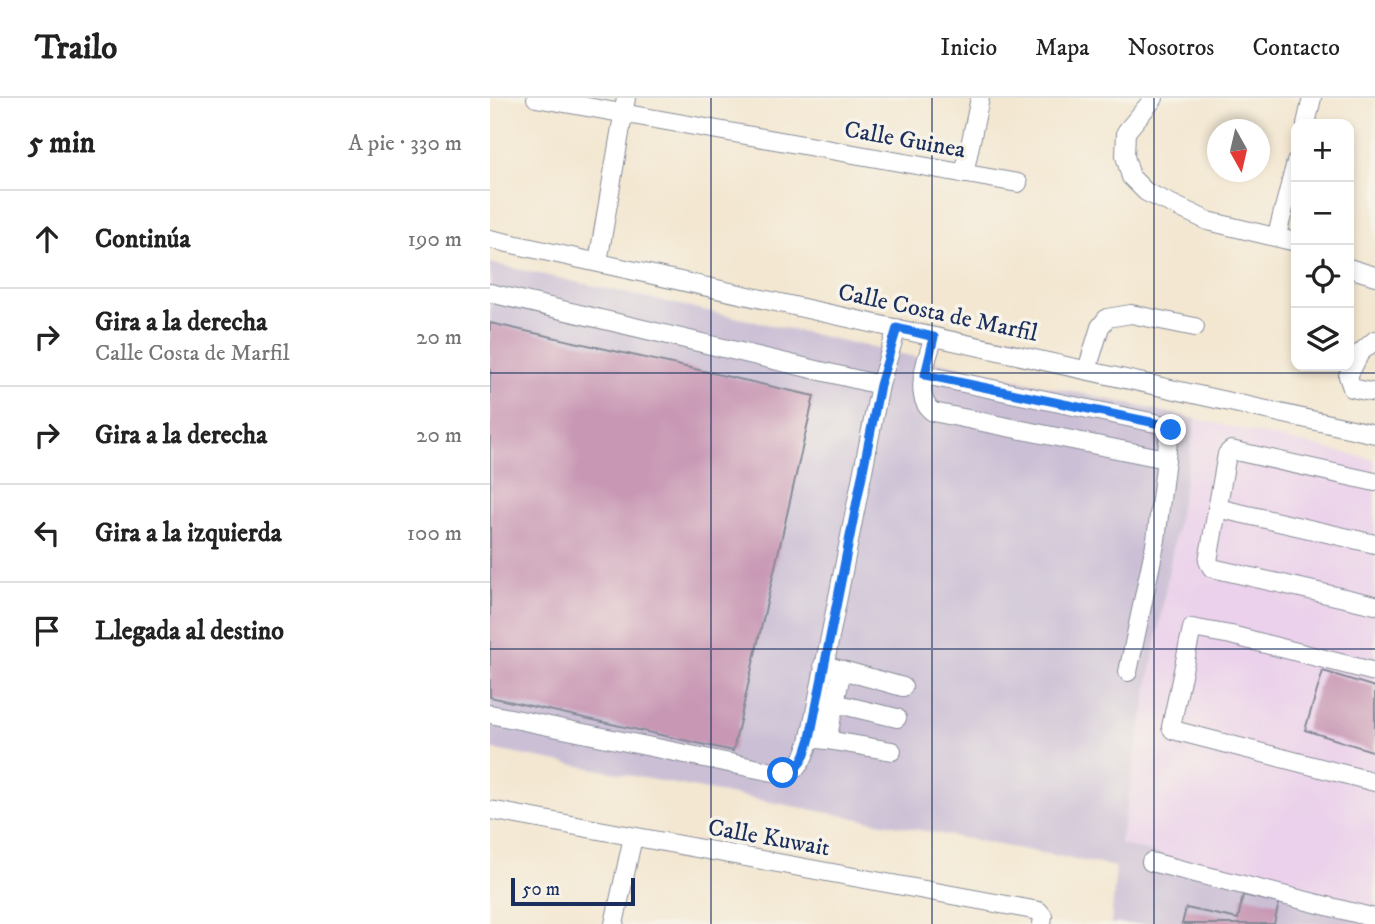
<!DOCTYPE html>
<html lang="es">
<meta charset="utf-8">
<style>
:root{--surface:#fff;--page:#f6f6f6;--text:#222;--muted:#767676;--line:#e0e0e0}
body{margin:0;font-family:"IM FELL DW Pica",serif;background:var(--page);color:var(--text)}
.controls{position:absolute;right:21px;top:21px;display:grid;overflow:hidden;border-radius:14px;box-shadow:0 4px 10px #0003}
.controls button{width:63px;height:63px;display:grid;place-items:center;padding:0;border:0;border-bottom:2px solid var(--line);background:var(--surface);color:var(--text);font:35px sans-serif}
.compass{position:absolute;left:717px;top:21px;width:63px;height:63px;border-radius:50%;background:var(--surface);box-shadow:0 4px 10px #0003;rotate:172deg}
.scale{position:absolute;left:21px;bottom:18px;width:124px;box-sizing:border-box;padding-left:7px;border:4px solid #1b2f5e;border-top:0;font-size:19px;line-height:24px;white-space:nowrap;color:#1b2f5e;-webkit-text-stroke:5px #f7f3e8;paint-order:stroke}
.stop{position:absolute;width:21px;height:21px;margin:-16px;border:5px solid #1a73e8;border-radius:50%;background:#fff}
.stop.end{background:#1a73e8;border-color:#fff;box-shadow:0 2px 7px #0008}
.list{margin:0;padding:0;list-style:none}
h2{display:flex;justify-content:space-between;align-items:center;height:91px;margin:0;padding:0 28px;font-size:30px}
h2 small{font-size:23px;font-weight:400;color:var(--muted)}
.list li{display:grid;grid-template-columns:46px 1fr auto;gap:21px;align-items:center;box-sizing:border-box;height:98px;padding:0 28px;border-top:2px solid var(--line)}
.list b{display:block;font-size:26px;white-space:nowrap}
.list p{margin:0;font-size:23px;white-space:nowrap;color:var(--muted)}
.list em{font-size:23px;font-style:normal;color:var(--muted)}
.icon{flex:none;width:38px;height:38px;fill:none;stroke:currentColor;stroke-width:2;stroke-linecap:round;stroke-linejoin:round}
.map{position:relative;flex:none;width:885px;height:826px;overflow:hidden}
header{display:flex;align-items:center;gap:42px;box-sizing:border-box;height:98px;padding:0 35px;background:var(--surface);border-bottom:2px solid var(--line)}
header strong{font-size:33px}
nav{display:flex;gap:38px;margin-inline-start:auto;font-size:24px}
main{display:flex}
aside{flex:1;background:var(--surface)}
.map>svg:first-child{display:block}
.built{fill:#ebd1eb}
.industrial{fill:#cbbfd5}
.building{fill:#c897b4}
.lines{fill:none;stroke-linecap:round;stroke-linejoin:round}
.minor-casing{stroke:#878b98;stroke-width:20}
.minor{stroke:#fff;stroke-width:18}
.route{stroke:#1a73e8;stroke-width:9}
.grid{fill:none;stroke:#1b2f5e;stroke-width:2;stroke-opacity:0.55}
.labels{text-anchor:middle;stroke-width:7;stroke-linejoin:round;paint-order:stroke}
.street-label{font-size:24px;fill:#1b2f5e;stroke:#f7f3e8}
</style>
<header>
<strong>Trailo</strong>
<nav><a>Inicio</a><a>Mapa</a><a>Nosotros</a><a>Contacto</a></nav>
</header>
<main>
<aside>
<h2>5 min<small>A pie · 330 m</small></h2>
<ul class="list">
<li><svg class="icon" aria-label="ahead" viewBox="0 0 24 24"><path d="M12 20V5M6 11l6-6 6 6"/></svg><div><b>Continúa</b></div><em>190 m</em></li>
<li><svg class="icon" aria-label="right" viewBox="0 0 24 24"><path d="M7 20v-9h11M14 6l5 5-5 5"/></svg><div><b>Gira a la derecha</b><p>Calle Costa de Marfil</p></div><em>20 m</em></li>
<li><svg class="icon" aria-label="right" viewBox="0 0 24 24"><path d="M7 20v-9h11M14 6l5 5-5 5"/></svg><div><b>Gira a la derecha</b></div><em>20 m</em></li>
<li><svg class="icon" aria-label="left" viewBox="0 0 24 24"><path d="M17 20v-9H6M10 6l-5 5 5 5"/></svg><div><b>Gira a la izquierda</b></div><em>100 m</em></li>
<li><svg class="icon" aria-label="arrive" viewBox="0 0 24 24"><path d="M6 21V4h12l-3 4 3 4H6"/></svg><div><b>Llegada al destino</b></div></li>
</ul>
</aside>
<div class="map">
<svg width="885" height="826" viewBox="0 0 885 826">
<rect width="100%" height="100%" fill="#f7f3e8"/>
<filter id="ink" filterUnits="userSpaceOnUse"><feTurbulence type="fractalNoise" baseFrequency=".0143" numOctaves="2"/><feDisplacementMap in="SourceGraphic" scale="14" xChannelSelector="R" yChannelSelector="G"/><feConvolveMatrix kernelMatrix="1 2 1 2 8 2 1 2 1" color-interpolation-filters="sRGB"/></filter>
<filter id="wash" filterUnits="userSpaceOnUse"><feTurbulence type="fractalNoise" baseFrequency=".00686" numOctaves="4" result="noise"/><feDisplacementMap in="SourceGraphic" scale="28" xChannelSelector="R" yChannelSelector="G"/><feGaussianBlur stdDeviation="1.57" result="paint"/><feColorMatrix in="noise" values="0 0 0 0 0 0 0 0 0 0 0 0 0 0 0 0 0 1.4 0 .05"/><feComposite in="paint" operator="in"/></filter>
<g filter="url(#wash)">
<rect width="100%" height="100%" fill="#f3e7d1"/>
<polygon class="built" points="706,321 885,362 885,812 630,746"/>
<polygon class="industrial" points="0,165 706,321 630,746 885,812 885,826 621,826 626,769 0,651"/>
<g id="blocks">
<g class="building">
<polygon points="0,225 324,298 243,653 0,599"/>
<polygon points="833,573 885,589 885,654 815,632"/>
<polygon points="753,797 789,805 784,826 692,826 696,810 748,821"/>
</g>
</g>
</g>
<g filter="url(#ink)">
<use href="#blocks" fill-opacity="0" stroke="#878b98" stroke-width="2"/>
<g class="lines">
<defs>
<g id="minor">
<polyline points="46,0 528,85"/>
<polyline points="664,0 636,34 635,58 641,79 656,94 718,123 806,144"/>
<polyline points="816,26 822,0"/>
<polyline points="474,76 490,0"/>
<polyline points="787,137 806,64"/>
<polyline points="0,141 885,336"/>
<polyline points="108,164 136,0"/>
<polyline points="859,170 885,178"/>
<polyline points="0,195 390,287"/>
<polyline points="885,242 870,255 858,278 862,290 885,295"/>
<polyline points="597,272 610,229 617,220 641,216 705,229"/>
<path d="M435,277L680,328L676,361L443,314C422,300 437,259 444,239"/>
<polyline points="885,384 741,352 737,356 718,463 722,470 885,507"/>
<polyline points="727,410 885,446"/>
<polyline points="352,572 413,589"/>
<polyline points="638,574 666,442 676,361"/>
<polyline points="885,574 741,537 702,530 681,629 683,632 885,684"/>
<polyline points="344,605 407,620"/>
<path d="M0,616L288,675C310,677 315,657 320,640L390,287L407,230"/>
<polyline points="320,640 337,642 352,572 333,567"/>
<polyline points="337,642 402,653"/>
<polyline points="0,712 549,813 553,818 552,826"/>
<polyline points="661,764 885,820"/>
<polyline points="124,826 143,739"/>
</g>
</defs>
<use href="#minor" class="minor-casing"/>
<use href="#minor" class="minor"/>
</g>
</g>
<g class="lines" filter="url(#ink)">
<path class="route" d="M293,675C313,671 315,656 320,640L390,287L407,230L444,239L435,277L680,328L681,332"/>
</g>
<path class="grid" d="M221,0V826M442,0V826M664,0V826M0,275H885M0,551H885"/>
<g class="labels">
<g class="street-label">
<text transform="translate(415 41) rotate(10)" y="8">Calle Guinea</text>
<text transform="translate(448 214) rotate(12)" y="8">Calle Costa de Marfil</text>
<text transform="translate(279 739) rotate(10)" y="8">Calle Kuwait</text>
</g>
</g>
</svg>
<div class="controls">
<button>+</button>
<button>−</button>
<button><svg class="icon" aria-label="locate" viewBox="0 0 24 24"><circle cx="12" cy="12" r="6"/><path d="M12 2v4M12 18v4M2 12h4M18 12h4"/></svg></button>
<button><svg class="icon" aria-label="layers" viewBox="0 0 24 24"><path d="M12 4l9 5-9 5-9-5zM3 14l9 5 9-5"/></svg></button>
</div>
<svg class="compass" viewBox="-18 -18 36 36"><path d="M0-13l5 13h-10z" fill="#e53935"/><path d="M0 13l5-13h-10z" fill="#767676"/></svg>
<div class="scale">50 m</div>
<div class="stop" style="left:293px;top:675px"></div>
<div class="stop end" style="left:681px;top:332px"></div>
</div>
</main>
